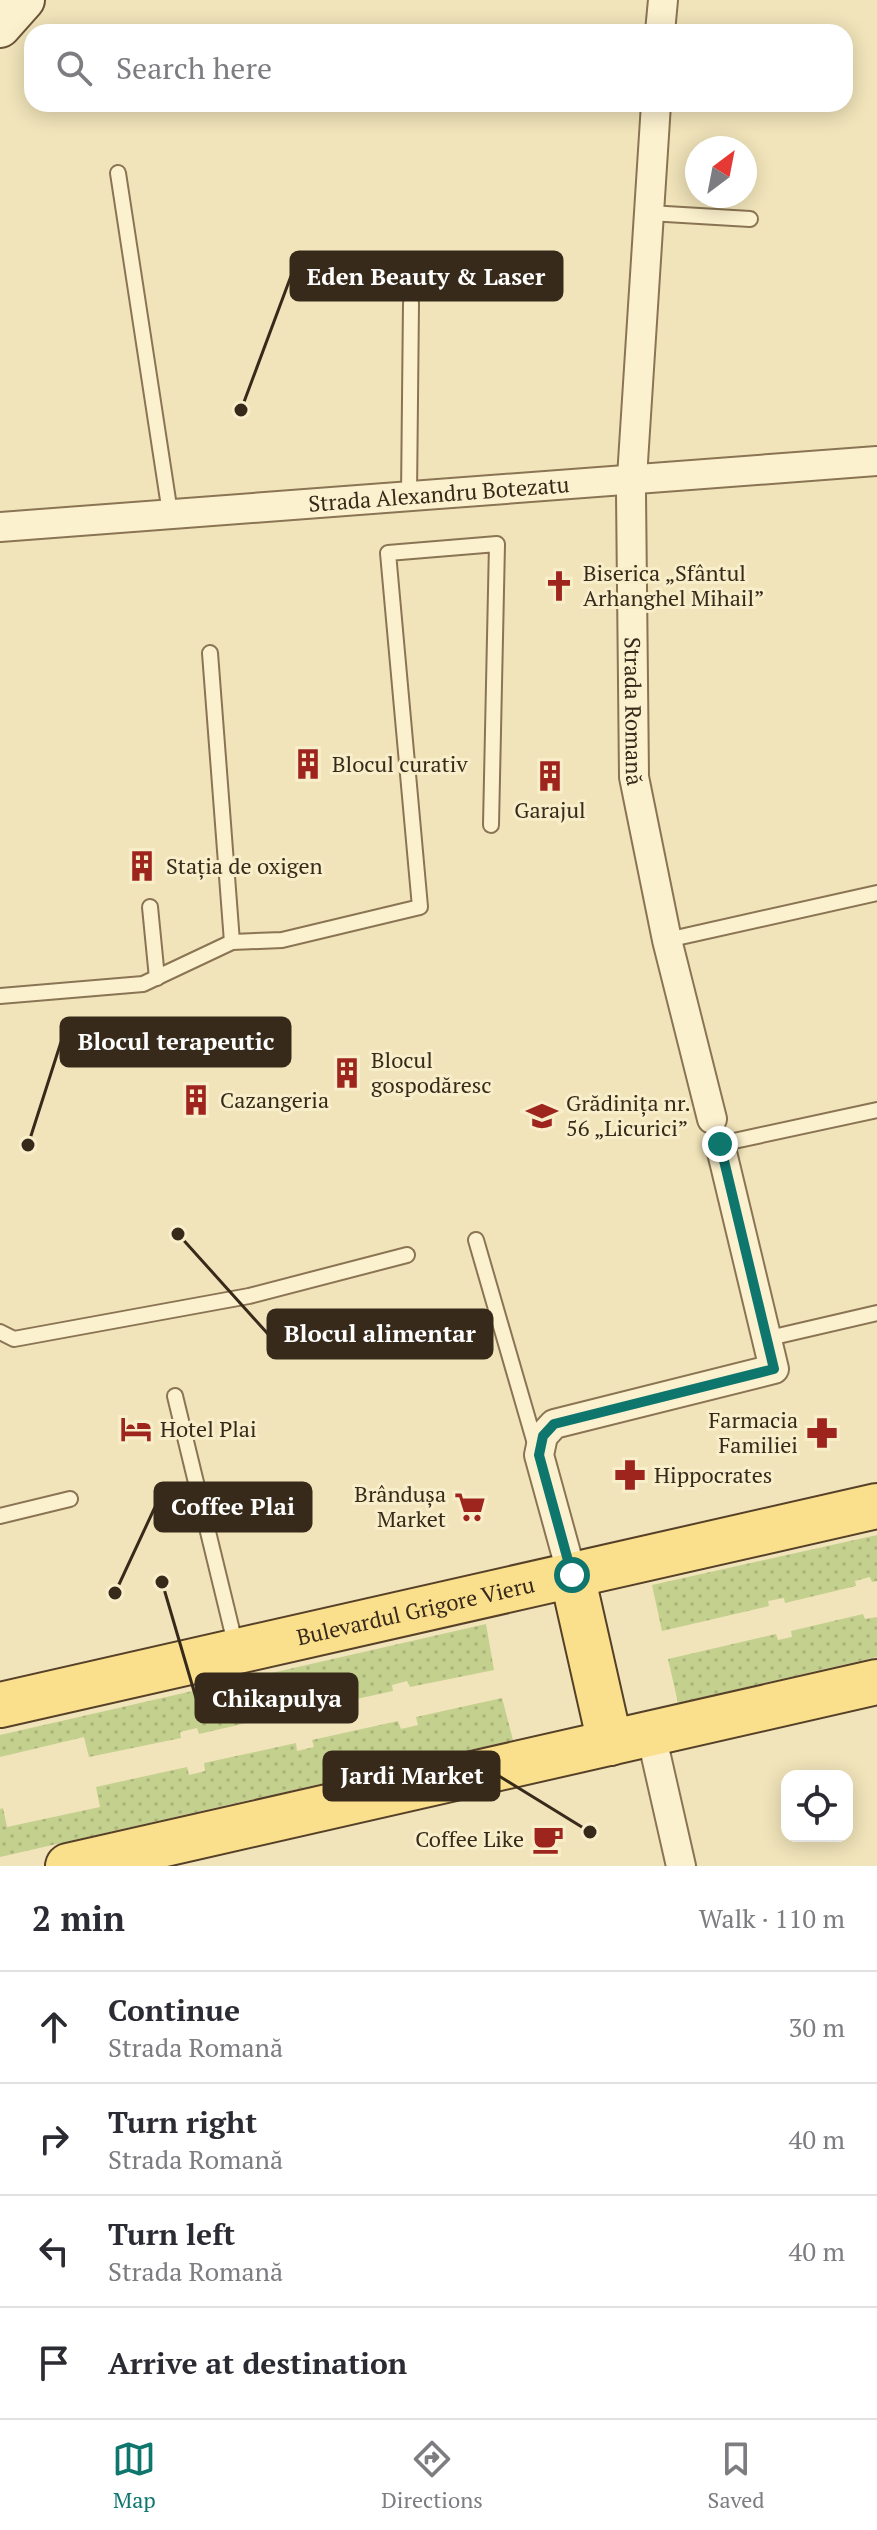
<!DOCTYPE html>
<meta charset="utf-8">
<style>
:root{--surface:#fff;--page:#f7f7f7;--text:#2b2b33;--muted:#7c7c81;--line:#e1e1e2;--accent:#0f766e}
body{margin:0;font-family:"PT Serif",serif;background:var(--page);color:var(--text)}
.controls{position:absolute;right:24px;bottom:24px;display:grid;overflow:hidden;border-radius:16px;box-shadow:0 4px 20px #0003}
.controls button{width:72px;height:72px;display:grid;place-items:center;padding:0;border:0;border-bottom:2px solid var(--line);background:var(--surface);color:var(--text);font:40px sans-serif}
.compass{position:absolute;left:685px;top:136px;width:72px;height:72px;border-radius:50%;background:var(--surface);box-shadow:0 4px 20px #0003;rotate:32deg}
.stop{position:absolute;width:24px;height:24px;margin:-18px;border:6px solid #0f766e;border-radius:50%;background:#fff}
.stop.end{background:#0f766e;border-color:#fff;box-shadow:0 2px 8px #0008}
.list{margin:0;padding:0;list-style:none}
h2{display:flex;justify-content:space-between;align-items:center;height:104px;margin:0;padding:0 32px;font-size:34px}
h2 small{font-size:26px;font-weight:400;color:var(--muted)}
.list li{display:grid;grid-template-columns:52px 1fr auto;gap:24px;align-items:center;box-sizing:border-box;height:112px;padding:0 32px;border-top:2px solid var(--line)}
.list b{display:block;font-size:30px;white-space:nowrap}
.list p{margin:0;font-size:26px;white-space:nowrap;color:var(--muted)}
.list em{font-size:26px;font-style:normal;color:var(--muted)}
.icon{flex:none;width:44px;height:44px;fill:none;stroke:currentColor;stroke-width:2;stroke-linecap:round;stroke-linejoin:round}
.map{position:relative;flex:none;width:877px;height:1866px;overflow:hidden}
.search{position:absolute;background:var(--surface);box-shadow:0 4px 20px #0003;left:24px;right:24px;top:24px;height:88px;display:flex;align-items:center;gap:20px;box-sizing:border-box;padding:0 28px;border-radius:24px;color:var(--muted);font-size:30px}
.sheet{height:552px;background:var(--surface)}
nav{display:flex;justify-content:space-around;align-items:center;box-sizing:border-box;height:112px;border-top:2px solid var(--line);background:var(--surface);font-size:22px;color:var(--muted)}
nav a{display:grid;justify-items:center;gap:4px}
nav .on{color:var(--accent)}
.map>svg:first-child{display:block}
.grass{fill:url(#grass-dots)}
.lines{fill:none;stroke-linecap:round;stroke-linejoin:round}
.lane-casing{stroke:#8a7453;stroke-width:18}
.street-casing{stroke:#8a7453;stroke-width:32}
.secondary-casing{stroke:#6b5437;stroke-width:44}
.primary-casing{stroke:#564128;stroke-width:48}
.lane{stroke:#fcf1ce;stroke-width:14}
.street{stroke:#fcf1ce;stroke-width:28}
.secondary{stroke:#fcf1ce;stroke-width:40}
.primary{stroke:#fadf8d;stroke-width:44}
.route{stroke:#0f766e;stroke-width:10}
.labels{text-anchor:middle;stroke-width:6;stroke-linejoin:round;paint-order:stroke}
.street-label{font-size:22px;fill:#372a1a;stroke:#f8eeca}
.poi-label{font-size:22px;fill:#372a1a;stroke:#f8eeca;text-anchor:start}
.leader{fill:none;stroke:#372a1a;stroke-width:3}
.callout-dot{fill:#372a1a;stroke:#f8eeca;stroke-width:3}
.callout{fill:#372a1a;stroke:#372a1a;stroke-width:3}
.callout-label{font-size:24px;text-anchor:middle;font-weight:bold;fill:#fff}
</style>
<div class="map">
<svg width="877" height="1866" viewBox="0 0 877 1866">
<defs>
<pattern id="grass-dots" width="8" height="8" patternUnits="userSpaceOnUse" patternTransform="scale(2)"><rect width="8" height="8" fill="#c4d08e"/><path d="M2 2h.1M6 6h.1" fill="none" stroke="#a9b37a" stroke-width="1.8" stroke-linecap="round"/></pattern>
</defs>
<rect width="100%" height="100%" fill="#f1e4ba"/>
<g class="grass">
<polygon points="877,1535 877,1581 872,1582 870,1577 855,1581 856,1586 785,1603 784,1598 768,1601 769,1606 662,1631 652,1585"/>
<polygon points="863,1614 865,1619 877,1617 877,1657 678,1703 668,1659 776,1634 778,1640 792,1637 791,1631"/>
<polygon points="486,1624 494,1670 410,1687 407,1681 392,1685 393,1691 306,1710 304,1704 288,1707 289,1713 199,1734 197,1728 180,1732 181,1738 89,1757 84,1737 0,1757 0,1735"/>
<polygon points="502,1698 513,1740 0,1857 0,1809 3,1808 7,1827 100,1807 96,1787 187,1767 189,1775 205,1771 204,1763 296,1743 297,1751 314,1747 312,1740 398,1721 401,1729 418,1725 416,1717"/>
</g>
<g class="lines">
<defs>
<g id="lane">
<polyline points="118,173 170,513"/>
<polyline points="649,213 750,219"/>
<polyline points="409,495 411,303"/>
<polyline points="210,653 232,942"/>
<polyline points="150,907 157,978"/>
<polyline points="667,940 877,893"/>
<polyline points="0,996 143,984 232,942 282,940 420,907 388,553 497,544 491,825"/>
<polyline points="720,1144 877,1110"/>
<polyline points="476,1240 536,1447"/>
<polyline points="0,1332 14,1339 249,1296 407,1255"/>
<polyline points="765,1339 877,1313"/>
<polyline points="175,1396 236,1647"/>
<polyline points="0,1516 70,1499"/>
</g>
<g id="street">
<polyline points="660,32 663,0"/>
<path id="s1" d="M656,104L631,493L634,777L667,940L712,1119"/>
<path id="s2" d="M0,527L877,461"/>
<polyline points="572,1575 539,1455 543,1436 554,1424 774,1369 720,1144"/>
<polyline points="651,1734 681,1866"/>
</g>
<polyline id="secondary" points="0,27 24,0"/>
<g id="primary">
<polyline points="572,1575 610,1743"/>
<path id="s3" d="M0,1705L877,1506"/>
<polyline points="68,1866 877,1682"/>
</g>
</defs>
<use href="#lane" class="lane-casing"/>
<use href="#street" class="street-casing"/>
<use href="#secondary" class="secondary-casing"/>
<use href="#primary" class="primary-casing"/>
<use href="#lane" class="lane"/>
<use href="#street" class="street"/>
<use href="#secondary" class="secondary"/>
<use href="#primary" class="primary"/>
</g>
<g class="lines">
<polyline class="route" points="572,1575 539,1455 543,1436 554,1424 774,1369 720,1144"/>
</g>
<defs>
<symbol id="church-bare" viewBox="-9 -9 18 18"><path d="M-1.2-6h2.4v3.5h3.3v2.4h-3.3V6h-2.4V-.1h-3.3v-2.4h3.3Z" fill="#9e251e" stroke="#f8eeca" stroke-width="2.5" paint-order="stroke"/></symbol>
<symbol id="building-bare" viewBox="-9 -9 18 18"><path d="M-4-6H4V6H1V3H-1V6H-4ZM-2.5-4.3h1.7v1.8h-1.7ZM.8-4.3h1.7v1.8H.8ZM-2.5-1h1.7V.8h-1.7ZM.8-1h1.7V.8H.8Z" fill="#9e251e" stroke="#f8eeca" stroke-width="2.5" paint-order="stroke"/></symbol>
<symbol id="school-bare" viewBox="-9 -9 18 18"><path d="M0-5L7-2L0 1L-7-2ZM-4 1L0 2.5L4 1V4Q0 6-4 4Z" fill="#9e251e" stroke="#f8eeca" stroke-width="2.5" paint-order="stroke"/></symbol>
<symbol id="hotel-bare" viewBox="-9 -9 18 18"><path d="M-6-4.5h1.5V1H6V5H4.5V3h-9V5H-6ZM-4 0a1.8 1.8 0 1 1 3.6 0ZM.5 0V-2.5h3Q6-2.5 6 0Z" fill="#9e251e" stroke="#f8eeca" stroke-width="2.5" paint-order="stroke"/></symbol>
<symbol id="pharmacy-bare" viewBox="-9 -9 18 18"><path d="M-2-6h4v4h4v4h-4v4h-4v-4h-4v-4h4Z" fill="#9e251e" stroke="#f8eeca" stroke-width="2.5" paint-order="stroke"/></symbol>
<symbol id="supermarket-bare" viewBox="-9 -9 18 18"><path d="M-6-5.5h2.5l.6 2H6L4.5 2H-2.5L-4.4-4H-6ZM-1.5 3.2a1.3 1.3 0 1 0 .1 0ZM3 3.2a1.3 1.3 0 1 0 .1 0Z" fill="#9e251e" stroke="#f8eeca" stroke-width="2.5" paint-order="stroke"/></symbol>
<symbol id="cafe-bare" viewBox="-9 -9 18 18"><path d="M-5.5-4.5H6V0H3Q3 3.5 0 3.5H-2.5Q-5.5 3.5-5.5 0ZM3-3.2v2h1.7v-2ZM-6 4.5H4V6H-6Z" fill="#9e251e" stroke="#f8eeca" stroke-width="2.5" paint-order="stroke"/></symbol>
</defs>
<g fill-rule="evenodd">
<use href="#church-bare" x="537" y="564" width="44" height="44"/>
<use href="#building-bare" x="286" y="742" width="44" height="44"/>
<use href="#building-bare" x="528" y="754" width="44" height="44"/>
<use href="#building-bare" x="120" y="844" width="44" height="44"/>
<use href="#building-bare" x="325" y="1051" width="44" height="44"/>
<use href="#building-bare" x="174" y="1078" width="44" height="44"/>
<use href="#school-bare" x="520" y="1094" width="44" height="44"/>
<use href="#hotel-bare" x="114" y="1407" width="44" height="44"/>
<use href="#pharmacy-bare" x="800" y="1411" width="44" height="44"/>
<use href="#pharmacy-bare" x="608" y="1453" width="44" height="44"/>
<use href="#supermarket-bare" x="448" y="1485" width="44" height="44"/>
<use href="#cafe-bare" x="526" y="1817" width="44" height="44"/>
</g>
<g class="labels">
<g class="street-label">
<text dy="8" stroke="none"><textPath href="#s2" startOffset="440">Strada Alexandru Botezatu</textPath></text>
<text dy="8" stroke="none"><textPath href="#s1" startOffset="608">Strada Romană</textPath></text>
<text dy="8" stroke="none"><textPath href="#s3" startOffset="426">Bulevardul Grigore Vieru</textPath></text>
</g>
<g class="poi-label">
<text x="583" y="581">Biserica „Sfântul<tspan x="583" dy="25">Arhanghel Mihail”</tspan></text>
<text x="332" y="772">Blocul curativ</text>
<text x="550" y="818" text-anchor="middle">Garajul</text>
<text x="166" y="874">Stația de oxigen</text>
<text x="371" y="1068">Blocul<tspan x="371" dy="25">gospodăresc</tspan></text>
<text x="220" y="1108">Cazangeria</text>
<text x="566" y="1111">Grădinița nr.<tspan x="566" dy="25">56 „Licurici”</tspan></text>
<text x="798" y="1428" text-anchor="end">Farmacia<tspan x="798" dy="25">Familiei</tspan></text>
<text x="160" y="1437">Hotel Plai</text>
<text x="654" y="1483">Hippocrates</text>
<text x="446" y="1502" text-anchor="end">Brândușa<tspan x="446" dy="25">Market</tspan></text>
<text x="524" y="1847" text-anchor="end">Coffee Like</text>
</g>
</g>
<path class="leader" d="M241 410L291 276M28 1145L61 1042M178 1234L268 1334M115 1593L155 1507M162 1582L196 1698M590 1832L499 1776"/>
<g class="callout-dot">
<circle cx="241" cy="410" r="8"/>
<circle cx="28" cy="1145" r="8"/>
<circle cx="178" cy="1234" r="8"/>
<circle cx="115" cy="1593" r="8"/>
<circle cx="162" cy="1582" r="8"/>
<circle cx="590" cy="1832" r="8"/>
</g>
<g class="callout">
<rect x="291" y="252" width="271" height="48" rx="8"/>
<rect x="61" y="1018" width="229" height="48" rx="8"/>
<rect x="268" y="1310" width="224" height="48" rx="8"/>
<rect x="155" y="1483" width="156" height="48" rx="8"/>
<rect x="196" y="1674" width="161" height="48" rx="8"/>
<rect x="324" y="1752" width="175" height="48" rx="8"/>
</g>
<g class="callout-label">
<text x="426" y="285">Eden Beauty &amp; Laser</text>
<text x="176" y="1050">Blocul terapeutic</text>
<text x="380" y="1342">Blocul alimentar</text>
<text x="233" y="1515">Coffee Plai</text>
<text x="277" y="1707">Chikapulya</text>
<text x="412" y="1784">Jardi Market</text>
</g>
</svg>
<div class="controls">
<button><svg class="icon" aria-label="locate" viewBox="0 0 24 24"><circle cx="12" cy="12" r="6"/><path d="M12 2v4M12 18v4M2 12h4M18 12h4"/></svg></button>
</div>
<svg class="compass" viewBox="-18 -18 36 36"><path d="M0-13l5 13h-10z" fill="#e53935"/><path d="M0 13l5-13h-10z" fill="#7c7c81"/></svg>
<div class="stop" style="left:572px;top:1575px"></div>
<div class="stop end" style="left:720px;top:1144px"></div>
<div class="search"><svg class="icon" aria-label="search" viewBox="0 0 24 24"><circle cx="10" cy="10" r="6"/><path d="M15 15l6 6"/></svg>Search here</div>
</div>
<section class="sheet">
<h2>2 min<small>Walk · 110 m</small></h2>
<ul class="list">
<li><svg class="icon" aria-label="ahead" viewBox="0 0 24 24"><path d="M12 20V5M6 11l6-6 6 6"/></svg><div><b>Continue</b><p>Strada Romană</p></div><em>30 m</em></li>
<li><svg class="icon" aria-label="right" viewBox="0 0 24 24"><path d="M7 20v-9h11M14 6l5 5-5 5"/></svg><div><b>Turn right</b><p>Strada Romană</p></div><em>40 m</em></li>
<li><svg class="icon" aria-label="left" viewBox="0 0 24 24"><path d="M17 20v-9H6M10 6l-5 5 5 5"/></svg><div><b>Turn left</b><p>Strada Romană</p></div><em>40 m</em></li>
<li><svg class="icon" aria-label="arrive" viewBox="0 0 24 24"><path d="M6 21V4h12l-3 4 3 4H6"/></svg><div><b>Arrive at destination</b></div></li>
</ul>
</section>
<nav>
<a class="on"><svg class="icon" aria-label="map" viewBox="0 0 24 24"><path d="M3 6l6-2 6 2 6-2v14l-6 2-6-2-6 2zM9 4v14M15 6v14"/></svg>Map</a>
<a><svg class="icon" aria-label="directions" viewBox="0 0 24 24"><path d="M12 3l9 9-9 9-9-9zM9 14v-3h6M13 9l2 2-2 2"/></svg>Directions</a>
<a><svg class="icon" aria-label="saved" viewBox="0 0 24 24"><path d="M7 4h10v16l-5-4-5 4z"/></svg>Saved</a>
</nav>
